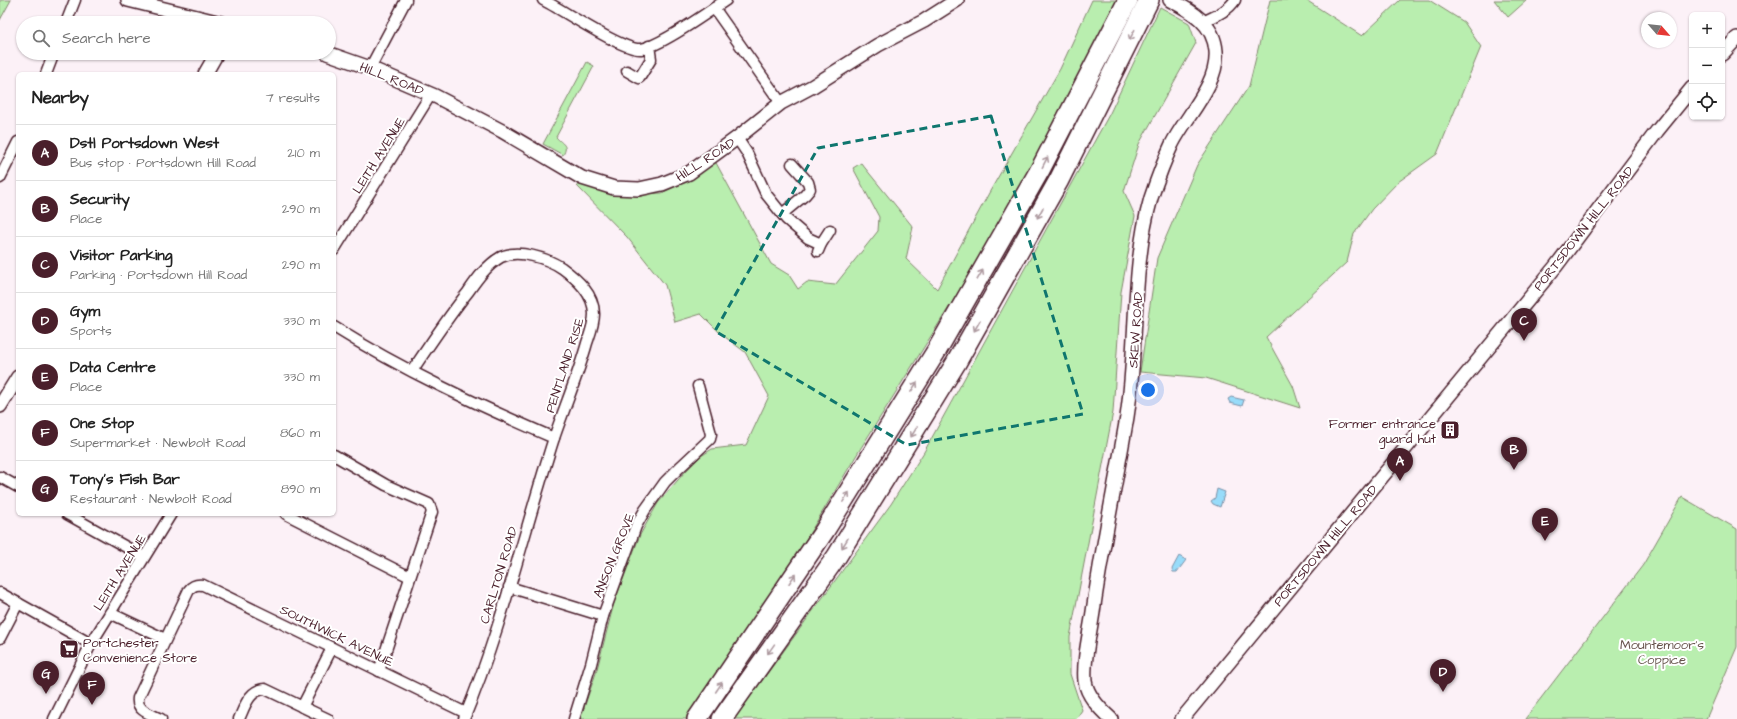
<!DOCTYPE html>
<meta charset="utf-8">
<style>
:root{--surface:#fff;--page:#f2f2f2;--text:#222;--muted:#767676;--line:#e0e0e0;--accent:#4a1f2b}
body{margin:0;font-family:"Architects Daughter",sans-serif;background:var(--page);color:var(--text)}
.controls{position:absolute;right:12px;top:12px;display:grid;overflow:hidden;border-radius:6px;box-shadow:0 1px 3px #0004}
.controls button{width:36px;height:36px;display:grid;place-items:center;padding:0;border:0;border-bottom:1px solid var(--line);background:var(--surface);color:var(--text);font:20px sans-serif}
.compass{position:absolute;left:1641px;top:12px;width:36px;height:36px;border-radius:50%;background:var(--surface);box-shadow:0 1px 3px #0004;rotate:118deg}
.you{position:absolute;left:1148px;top:390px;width:14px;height:14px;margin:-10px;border:3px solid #fff;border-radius:50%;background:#1a73e8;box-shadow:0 0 0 6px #1a73e833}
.badge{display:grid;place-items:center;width:26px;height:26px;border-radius:50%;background:var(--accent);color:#fff;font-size:13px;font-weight:700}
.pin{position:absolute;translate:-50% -33px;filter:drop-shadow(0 1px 2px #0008)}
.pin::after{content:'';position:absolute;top:21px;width:14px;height:12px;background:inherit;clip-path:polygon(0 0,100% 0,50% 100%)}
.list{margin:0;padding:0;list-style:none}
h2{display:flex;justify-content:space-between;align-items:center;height:52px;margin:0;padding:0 16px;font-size:17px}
h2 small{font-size:13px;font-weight:400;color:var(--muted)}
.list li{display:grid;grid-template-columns:26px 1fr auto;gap:12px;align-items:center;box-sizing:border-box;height:56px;padding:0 16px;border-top:1px solid var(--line)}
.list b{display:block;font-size:15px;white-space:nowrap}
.list p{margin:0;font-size:13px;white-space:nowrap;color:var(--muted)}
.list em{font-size:13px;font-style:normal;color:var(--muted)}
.icon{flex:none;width:22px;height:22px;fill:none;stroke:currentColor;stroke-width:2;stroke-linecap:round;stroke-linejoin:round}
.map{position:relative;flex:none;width:1737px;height:719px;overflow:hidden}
.search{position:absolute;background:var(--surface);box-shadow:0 1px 3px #0004;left:16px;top:16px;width:320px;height:44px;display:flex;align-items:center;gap:10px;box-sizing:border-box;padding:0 14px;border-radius:22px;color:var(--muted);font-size:15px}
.panel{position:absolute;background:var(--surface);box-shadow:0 1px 3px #0004;left:16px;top:72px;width:320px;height:444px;border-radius:6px}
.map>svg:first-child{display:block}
.green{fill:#b9eeaf;stroke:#82866d}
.water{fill:#98dcfa;stroke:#7990a7}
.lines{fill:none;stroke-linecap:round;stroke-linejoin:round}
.minor-casing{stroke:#4a1f2b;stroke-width:13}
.tertiary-casing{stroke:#4a1f2b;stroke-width:16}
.motorway-casing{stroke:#4a1f2b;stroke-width:22}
.minor{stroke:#fff;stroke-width:10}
.tertiary{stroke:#fff;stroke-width:13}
.motorway{stroke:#fff;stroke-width:19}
.oneway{stroke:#ae9aa0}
.marked{fill:none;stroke:#0f766e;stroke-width:3;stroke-dasharray:8 5;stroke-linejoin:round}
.labels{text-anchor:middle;stroke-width:4;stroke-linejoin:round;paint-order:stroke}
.street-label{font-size:13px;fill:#4a1f2b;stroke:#fff}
.poi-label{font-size:13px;fill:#4a1f2b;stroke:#fff;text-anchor:end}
.park-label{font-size:13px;fill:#66534c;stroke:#fff}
</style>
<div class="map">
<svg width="1737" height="719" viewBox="0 0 1737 719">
<rect width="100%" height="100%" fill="#fcf1f7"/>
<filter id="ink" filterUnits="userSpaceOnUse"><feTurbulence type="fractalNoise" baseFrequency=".025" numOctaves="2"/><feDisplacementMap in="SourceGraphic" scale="8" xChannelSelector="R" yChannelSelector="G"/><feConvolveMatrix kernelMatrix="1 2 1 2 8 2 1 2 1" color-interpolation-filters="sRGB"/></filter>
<g filter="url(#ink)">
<g class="green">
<polygon points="1,0 11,0 0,20 0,1"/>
<polygon points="1092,0 1119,0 1013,205 859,451 775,591 691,712 686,719 580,719 596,673 614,603 640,535 658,503 684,473 701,456 712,449 746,445 769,396 745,352 721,334 701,314 675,322 665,285 627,237 577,186 579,181 594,188 621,195 662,193 688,180 715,161 771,264 789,275 798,289 807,282 835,285 878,231 879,217 853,168 861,163 913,227 906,259 937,289 989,193 1060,69"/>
<polygon points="1270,0 1306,0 1362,36 1400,0 1429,0 1464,22 1481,47 1437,154 1398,182 1372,209 1354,234 1347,262 1266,337 1293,386 1300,408 1206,378 1140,372 1157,258 1197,165 1249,86"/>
<polygon points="1494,0 1527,0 1508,17"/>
<polygon points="1160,7 1189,23 1196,43 1139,144 1124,191 1135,216 1121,292 1113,412 1070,637 1070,674 1082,710 1076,719 734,719 891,504 924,452 1110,113"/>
<path d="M587,62L594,66L556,137C562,144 569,145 563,155L543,144Z"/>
<polygon points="1682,497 1737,529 1737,647 1706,719 1525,719 1643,565"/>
</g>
<g class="water">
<polygon points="1231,397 1244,400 1242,406 1230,403 1228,399"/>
<polygon points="1217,489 1225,492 1220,507 1213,504 1211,501 1215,498"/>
<polygon points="1179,556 1186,560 1177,572 1173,572 1172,569"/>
</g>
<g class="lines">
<defs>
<g id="minor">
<path d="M543,0C563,10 623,51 641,49C661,46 708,12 726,0"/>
<polyline points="714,8 781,103"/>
<path d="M1203,22C1215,16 1228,11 1235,0"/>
<polyline points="66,23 75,0"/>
<polyline points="370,68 406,0"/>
<polyline points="627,71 639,78 640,77 651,59 649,46"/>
<polyline points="46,74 54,53"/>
<polyline points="737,138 747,153 766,194 786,219 808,238 821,244"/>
<polyline points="0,178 18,142"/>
<polyline points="782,214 805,195 810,189 808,182 792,164"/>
<polyline points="334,250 431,94"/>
<polyline points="818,251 821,244 830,230"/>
<path d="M334,327C404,371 478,405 554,438C565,406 578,375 587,343C590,334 594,324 594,314C594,294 577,279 562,268C547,258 518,249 501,257C487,265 477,279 468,292C448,317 430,344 412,371"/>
<polyline points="334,455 386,485 429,504 432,512 379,671"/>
<polyline points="0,477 18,487"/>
<polyline points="67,514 144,557"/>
<polyline points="286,514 410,577"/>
<polyline points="509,587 603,616"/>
<polyline points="0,593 91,644"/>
<polyline points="110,613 165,639"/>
<polyline points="0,638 18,603"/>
<polyline points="302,707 332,648"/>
<polyline points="54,719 91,644 171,514"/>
<path d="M161,719C151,714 136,711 138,698L189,590C193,585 197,584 203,585L466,713"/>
<path d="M239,719C245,706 249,690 265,689L328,719"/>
<path d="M464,719C502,628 524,531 554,438"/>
<polyline points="574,719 591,664 603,616 636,526 645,510 665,482 679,468 710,439 711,434 698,386"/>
</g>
<g id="tertiary">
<polyline points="128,0 221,23"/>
<polyline points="327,53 370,68 435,96 502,131 582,178 614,188 639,189 662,184 689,173 737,138 781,103 813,86 878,45 924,21 957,0"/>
<polyline points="1722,54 1737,38"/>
<polyline points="205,74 217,53"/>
<polyline points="0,406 18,377"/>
<path d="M1111,719C1100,709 1087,696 1085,681C1083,660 1090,633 1093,612C1102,547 1116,482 1127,417C1138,345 1131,269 1151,198C1157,180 1164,161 1172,144C1186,116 1219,84 1216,51C1214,24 1192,11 1170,0"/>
<polyline points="1182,719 1556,266 1657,131 1692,88"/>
</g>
<g id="motorway">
<polyline points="697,719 825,530 937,350 1041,168 1128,0"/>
<polyline points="722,719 837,556 956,363 1059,180 1149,0"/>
</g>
</defs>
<use href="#minor" class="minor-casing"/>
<use href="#tertiary" class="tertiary-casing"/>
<use href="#motorway" class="motorway-casing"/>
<use href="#minor" class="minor"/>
<use href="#tertiary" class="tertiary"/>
<use href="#motorway" class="motorway"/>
</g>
<defs><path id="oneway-shaft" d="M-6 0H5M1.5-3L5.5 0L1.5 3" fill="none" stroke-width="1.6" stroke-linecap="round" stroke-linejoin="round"/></defs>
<g class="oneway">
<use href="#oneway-shaft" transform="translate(1132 35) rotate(117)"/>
<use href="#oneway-shaft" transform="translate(1045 162) rotate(-63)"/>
<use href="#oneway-shaft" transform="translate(1040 213) rotate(119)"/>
<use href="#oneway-shaft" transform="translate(980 275) rotate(-60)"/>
<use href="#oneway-shaft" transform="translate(977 326) rotate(119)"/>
<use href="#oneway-shaft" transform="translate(914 387) rotate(-58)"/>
<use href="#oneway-shaft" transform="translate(914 432) rotate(122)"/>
<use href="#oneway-shaft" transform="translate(846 497) rotate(-58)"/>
<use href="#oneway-shaft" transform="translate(845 543) rotate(122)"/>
<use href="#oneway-shaft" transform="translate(792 579) rotate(-56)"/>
<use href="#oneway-shaft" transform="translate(771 649) rotate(125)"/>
<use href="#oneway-shaft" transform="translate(719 687) rotate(-56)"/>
</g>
</g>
<path class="marked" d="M991,116L1083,414L907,445L715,331L818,148Z"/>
<defs>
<symbol id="building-square" viewBox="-11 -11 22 22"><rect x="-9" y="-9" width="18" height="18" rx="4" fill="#4a1f2b" stroke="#fff"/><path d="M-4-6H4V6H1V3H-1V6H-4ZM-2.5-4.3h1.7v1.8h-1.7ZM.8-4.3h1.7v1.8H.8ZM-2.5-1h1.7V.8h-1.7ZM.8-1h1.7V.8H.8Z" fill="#fff"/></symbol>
<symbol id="supermarket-square" viewBox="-11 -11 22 22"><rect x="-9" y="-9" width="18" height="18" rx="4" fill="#4a1f2b" stroke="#fff"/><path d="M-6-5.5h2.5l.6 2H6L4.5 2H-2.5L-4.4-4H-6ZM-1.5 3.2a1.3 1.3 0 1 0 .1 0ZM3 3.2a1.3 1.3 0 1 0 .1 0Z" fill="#fff"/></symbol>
</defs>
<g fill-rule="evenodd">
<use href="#building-square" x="1439" y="419" width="22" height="22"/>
<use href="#supermarket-square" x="58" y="638" width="22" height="22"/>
</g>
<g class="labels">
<g class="street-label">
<text transform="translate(392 78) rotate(22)" y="5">HILL ROAD</text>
<text transform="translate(378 155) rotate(-58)" y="5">LEITH AVENUE</text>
<text transform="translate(705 159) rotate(-33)" y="5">HILL ROAD</text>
<text transform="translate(1583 228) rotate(-52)" y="5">PORTSDOWN HILL ROAD</text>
<text transform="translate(1135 330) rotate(-86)" y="5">SKEW ROAD</text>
<text transform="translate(564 365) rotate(-72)" y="5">PENTLAND RISE</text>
<text transform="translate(1325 545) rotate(-50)" y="5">PORTSDOWN HILL ROAD</text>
<text transform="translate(613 555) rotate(-68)" y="5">ANSON GROVE</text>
<text transform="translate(119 572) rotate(-58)" y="5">LEITH AVENUE</text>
<text transform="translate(498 575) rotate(-73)" y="5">CARLTON ROAD</text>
<text transform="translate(337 635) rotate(26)" y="5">SOUTHWICK AVENUE</text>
</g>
<g class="poi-label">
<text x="1436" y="428">Former entrance<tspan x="1436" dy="15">guard hut</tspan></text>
<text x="83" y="647" text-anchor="start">Portchester<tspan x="83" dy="15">Convenience Store</tspan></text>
</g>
<g class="park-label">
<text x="1662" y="649">Mountemoor's<tspan x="1662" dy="15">Coppice</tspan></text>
</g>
</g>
</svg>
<div class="controls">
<button>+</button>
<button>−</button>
<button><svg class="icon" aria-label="locate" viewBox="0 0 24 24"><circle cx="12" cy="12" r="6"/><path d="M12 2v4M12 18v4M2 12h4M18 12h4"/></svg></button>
</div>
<svg class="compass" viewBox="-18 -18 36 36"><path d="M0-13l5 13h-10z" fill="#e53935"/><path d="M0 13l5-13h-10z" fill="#767676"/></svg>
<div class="you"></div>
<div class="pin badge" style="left:1400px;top:481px">A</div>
<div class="pin badge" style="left:1514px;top:470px">B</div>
<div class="pin badge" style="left:1524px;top:341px">C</div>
<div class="pin badge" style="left:1443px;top:692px">D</div>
<div class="pin badge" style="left:1545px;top:541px">E</div>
<div class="pin badge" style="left:92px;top:705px">F</div>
<div class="pin badge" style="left:46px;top:694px">G</div>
<div class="search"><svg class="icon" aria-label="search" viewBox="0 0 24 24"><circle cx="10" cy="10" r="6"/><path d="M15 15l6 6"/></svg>Search here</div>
<section class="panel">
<h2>Nearby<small>7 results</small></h2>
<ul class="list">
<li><span class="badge">A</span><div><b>Dstl Portsdown West</b><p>Bus stop · Portsdown Hill Road</p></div><em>210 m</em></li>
<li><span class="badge">B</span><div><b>Security</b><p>Place</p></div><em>290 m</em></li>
<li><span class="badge">C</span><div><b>Visitor Parking</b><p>Parking · Portsdown Hill Road</p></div><em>290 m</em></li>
<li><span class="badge">D</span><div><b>Gym</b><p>Sports</p></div><em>330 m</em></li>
<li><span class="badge">E</span><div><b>Data Centre</b><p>Place</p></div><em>330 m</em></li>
<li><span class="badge">F</span><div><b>One Stop</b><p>Supermarket · Newbolt Road</p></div><em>860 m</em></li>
<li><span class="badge">G</span><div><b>Tony's Fish Bar</b><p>Restaurant · Newbolt Road</p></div><em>890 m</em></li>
</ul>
</section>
</div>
